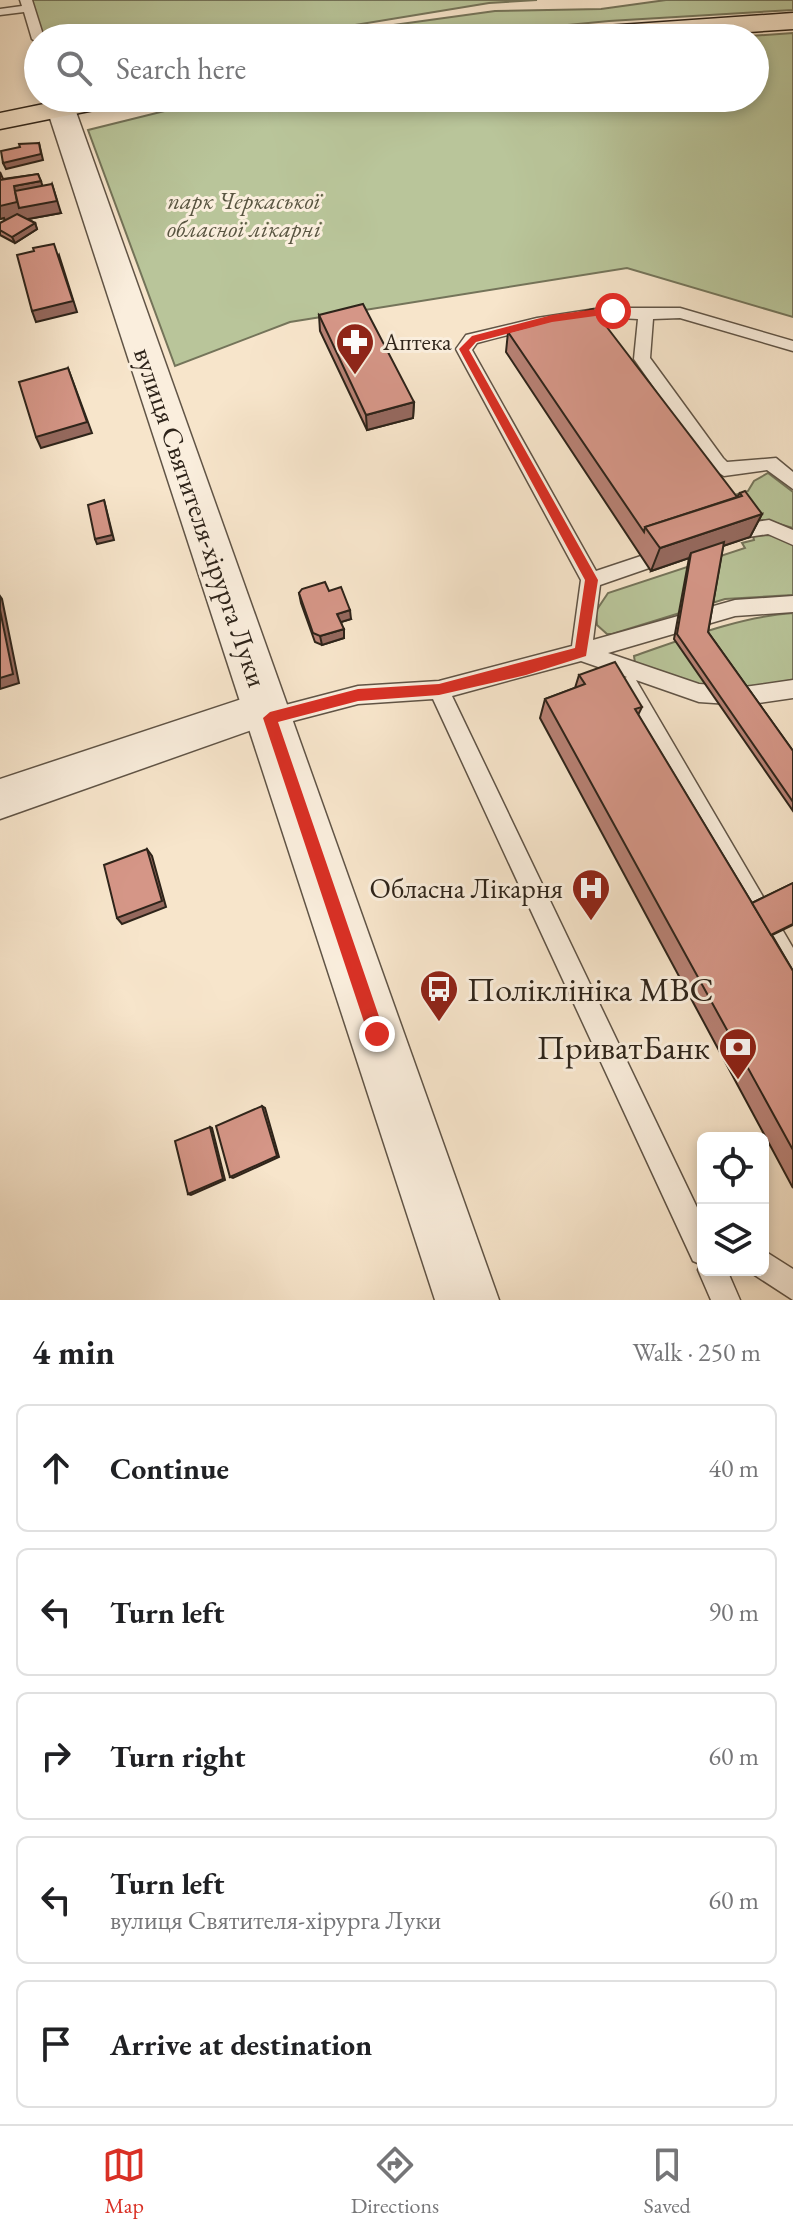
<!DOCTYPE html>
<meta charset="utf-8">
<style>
:root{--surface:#fff;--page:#f2f2f2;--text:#202124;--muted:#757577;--line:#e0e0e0;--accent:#d93025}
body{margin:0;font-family:"EB Garamond",serif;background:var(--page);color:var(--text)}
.controls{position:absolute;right:24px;bottom:24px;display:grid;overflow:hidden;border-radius:12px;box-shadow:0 4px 12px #0003}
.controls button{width:72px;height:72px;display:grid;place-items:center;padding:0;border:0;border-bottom:2px solid var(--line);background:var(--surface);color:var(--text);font:40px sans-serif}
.stop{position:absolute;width:24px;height:24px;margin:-18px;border:6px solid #d93025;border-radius:50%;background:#fff}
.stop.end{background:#d93025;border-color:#fff;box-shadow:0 2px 8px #0008}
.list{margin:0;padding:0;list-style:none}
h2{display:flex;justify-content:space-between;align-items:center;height:104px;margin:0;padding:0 32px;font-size:34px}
h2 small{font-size:26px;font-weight:400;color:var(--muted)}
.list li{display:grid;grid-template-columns:52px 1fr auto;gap:24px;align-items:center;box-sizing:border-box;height:128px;margin:0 16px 16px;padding:0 16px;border:2px solid var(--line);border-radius:12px}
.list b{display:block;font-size:30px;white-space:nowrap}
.list p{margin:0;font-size:26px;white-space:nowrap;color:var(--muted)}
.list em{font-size:26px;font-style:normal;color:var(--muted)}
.icon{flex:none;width:44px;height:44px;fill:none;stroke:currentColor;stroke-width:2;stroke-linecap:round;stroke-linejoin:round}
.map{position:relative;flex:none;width:793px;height:1300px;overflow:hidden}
.search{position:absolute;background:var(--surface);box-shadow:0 4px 12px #0003;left:24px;right:24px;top:24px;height:88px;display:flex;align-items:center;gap:20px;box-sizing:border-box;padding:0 28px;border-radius:44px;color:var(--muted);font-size:30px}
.sheet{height:824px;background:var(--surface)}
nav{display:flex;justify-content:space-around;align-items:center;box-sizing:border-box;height:112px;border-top:2px solid var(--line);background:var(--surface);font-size:22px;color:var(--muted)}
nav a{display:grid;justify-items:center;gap:4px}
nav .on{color:var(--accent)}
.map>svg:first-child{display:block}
.green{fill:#b9c59a;stroke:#74745a;stroke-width:2}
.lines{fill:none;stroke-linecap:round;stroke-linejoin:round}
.service-casing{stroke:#605446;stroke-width:3}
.minor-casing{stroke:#605446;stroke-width:3}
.tertiary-casing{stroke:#605446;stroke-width:3}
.primary-casing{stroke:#2e241a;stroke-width:3}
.service{fill:#faeedd;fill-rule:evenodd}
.minor{fill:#faeedd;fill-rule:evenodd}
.tertiary{fill:#faeedd;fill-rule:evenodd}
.primary{fill:#f7e5cb;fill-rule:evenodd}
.wall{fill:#b78174;stroke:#2e241a;stroke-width:2}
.shaded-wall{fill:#95695e;stroke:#2e241a;stroke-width:2}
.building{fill:#d59687;stroke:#2e241a;stroke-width:2}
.route{fill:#d93025}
.labels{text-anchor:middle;stroke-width:6;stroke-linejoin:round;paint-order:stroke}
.far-park-label{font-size:24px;font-style:italic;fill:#585440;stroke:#faeedd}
.far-poi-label{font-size:24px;fill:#2e241a;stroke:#faeedd;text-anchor:start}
.street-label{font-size:28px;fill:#2e241a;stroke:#faeedd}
.poi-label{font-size:28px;fill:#2e241a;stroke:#faeedd;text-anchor:end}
.near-poi-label{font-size:34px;fill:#2e241a;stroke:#faeedd;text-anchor:start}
</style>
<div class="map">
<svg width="793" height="1300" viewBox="0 0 793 1300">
<rect width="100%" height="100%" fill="#f7e5cb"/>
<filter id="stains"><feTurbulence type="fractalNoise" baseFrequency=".0025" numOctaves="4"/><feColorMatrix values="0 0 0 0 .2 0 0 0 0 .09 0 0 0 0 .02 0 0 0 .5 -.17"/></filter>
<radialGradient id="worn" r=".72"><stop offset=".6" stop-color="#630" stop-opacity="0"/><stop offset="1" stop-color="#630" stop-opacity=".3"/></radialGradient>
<g class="green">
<polygon points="26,0 537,0 489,3 276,38 45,38"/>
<polygon points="666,0 793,0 793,10 609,21 432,38 299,38 495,11 601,9"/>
<polygon points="793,33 793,317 627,268 290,322 175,366 88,130 217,98 755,98 755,38 721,38"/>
<polygon points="768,473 793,492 793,528 766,520 746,521 735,495 748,491 754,481"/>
<polygon points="770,535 793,543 793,595 725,599 612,634 607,634 597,625 596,611 608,593 745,548 742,543 754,540 753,536"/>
<path d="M793,613V680L755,686L703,688L635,663L634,656C686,638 739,617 793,613Z"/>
</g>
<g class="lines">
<defs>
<g id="service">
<polygon points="20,0 32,0 44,38 38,38 38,43 32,39 24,12 0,15 0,9 22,6"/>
<path d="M602,308H680L793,341V351L680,318L653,319L650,358L723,458L727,462L776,458L793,472V489L767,470L724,476L711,468L634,359L638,319C583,315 530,329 477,343L472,350L596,571L668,547L675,549L677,554L675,559L600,585L593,640L735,600L793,596V612L735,616L608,653L699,684L744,687L793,680V698L744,705L699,702L636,680L793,948V983L784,980L621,691L618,685L621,679L627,677L581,661L452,696L703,1220V1270H727L740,1300H711L698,1270L700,1264L693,1261L433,699L358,704L270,727L263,725L260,718L263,711L270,709L358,686L439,681L572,646L581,580L456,349L466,335L537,318Z"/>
<polygon points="769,520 793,530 793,545 768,534 729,540 720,533 729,526"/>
<polygon points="763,1250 793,1269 793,1300 753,1274 751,1270 763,1270"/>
</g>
<polygon id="minor" points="266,691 280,696 286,708 280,720 0,819 0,779"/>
<polygon id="tertiary" points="61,101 71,103 75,109 499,1300 435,1300 47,109 51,103"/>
<g id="primary">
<polygon points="793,13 793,29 659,38 535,38 539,33 548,30"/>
<polygon points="73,98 128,98 124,104 114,106 0,129 0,113"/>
</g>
</defs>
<use href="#service" class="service-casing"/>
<use href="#minor" class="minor-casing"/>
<use href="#tertiary" class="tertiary-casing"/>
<use href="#primary" class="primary-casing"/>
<use href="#service" class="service"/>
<use href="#minor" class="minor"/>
<use href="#tertiary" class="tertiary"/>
<use href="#primary" class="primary"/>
</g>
<g class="wall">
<polygon points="0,172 3,179 38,174 42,186 61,213 28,219 35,223 37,229 15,243 0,235 0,223 5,221 4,218 0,219"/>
<polygon points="319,315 414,402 413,418 367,430 320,331"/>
<polygon points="508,332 737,497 740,493 762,514 750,537 723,546 708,632 793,751 793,811 674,639 689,558 651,571 506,352"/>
<polygon points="329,591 351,619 341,622 344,638 322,645 315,642 301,603 299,593"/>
<polygon points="579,675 642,707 638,715 752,903 793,883 793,925 772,935 793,971 793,1188 540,718 545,699 575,688"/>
</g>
<g class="shaded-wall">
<polygon points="39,143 43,160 6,169 3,163"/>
<polygon points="41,181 46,198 52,184 61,213 6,223 4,218 0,219 0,206 14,186"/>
<polygon points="35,223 37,229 15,243 12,237"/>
<polygon points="59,255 77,312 36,322 32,311"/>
<polygon points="68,368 92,433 41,448 36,437"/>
<polygon points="414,402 413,418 367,430 366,415"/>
<polygon points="104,500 114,540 97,544 95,539"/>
<polygon points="762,514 750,537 690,557 691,553 689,558 651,571 660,548"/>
<polygon points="0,596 2,599 19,683 0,689"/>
<polygon points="350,610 351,619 338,623 337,614"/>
<polygon points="344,629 344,638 322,645 320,636"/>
<polygon points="147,849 152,856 166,907 122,924 117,918"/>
<polygon points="262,1106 265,1108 279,1157 233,1178 230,1177"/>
<polygon points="210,1127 212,1128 225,1180 191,1195 188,1194"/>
</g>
<g class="building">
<polygon points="39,143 41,154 3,163 1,151 20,147 19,144"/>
<polygon points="38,174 41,181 14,186 17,202 0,206 0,180"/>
<polygon points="52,184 57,201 19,208 15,191"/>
<polygon points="17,214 35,223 12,237 0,230 0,223"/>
<polygon points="54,244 73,301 32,311 17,255 34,251 33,248"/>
<polygon points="363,304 414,402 366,415 319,315"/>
<polygon points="593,309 737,497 645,527 644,532 508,332"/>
<polygon points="68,368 87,422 36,437 19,382"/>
<polygon points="745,491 762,514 660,548 645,527 742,496 740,493"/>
<polygon points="104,500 112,535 95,539 88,505"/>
<polygon points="724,542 708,632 793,751 793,802 677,634 691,553"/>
<polygon points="325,582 329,591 341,587 350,610 337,614 344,629 320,636 313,633 299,593 302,589"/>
<polygon points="0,610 13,674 0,678"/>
<polygon points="615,662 642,707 635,709 793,971 793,1150 545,699 585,684 579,675"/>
<polygon points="147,849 162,901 117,918 104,865"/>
<polygon points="793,883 793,924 771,935 752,903"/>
<polygon points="262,1106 277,1156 230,1177 216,1126"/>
<polygon points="210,1127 223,1179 188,1194 175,1141"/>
</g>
<polygon class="route" points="613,307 618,311 617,313 552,322 476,342 469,350 598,580 586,656 526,675 439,695 358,701 278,722 385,1034 377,1042 368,1034 263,718 270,712 358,689 439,684 575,648 585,580 459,349 472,336 552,315"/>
<defs>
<symbol id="pharmacy-pin" viewBox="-11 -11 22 30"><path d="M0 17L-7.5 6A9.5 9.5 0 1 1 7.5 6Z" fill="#8f2418" stroke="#faeedd"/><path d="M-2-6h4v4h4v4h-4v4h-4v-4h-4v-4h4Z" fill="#fff"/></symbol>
<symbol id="hospital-pin" viewBox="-11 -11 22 30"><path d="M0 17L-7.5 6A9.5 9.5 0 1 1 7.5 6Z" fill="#8f2418" stroke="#faeedd"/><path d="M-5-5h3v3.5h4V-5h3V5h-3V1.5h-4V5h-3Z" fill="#fff"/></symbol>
<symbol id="bus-pin" viewBox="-11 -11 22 30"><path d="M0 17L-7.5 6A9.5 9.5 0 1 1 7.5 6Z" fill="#8f2418" stroke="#faeedd"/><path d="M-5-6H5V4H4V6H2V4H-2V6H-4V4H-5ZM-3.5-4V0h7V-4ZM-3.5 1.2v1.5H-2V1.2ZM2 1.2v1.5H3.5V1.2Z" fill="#fff"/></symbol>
<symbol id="bank-pin" viewBox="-11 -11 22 30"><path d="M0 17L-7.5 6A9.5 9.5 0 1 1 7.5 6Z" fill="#8f2418" stroke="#faeedd"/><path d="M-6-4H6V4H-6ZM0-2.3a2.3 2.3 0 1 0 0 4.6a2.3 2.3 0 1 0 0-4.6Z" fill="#fff"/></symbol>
</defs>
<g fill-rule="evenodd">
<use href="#pharmacy-pin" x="333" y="320" width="44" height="60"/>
<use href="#hospital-pin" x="569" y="866" width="44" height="60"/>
<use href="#bus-pin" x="417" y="967" width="44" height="60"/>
<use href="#bank-pin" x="716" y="1025" width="44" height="60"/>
</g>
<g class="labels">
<g class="far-park-label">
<text x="244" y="209">парк Черкаської<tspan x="244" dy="28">обласної лікарні</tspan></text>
</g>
<g class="far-poi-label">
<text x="383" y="350">Аптека</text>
</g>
<g class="street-label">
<text transform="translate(201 517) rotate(71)" y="10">вулиця Святителя-хірурга Луки</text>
</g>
<g class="poi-label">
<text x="563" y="898">Обласна Лікарня</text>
</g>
<g class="near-poi-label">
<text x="467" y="1001">Поліклініка МВС</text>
<text x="710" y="1059" text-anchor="end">ПриватБанк</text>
</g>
</g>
<rect width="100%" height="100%" filter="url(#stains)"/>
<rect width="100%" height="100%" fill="url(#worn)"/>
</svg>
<div class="controls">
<button><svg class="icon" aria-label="locate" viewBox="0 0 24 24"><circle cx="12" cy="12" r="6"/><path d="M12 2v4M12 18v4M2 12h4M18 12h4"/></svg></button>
<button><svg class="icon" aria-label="layers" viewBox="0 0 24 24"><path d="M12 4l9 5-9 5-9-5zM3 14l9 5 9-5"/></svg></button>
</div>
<div class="stop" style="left:613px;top:311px"></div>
<div class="stop end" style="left:377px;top:1034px"></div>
<div class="search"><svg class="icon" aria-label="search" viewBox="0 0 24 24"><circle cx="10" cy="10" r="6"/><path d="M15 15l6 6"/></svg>Search here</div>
</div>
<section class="sheet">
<h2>4 min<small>Walk · 250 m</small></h2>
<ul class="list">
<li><svg class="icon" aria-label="ahead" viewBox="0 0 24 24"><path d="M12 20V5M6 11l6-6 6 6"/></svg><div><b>Continue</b></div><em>40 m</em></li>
<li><svg class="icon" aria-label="left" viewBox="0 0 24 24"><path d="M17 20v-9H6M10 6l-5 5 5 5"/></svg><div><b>Turn left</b></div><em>90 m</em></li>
<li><svg class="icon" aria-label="right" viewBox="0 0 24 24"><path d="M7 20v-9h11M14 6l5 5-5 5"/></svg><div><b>Turn right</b></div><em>60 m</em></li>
<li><svg class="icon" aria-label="left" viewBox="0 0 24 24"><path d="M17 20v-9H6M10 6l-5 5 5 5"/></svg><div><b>Turn left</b><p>вулиця Святителя-хірурга Луки</p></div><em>60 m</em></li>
<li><svg class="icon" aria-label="arrive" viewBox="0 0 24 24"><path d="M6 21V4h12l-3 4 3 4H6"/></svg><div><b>Arrive at destination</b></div></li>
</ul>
</section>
<nav>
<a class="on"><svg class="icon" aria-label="map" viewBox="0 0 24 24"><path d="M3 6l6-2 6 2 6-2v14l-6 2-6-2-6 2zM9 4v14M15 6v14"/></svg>Map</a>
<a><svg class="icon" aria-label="directions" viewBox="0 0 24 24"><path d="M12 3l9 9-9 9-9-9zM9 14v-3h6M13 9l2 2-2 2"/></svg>Directions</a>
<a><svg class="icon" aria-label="saved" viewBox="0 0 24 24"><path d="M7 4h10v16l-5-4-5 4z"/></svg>Saved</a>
</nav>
